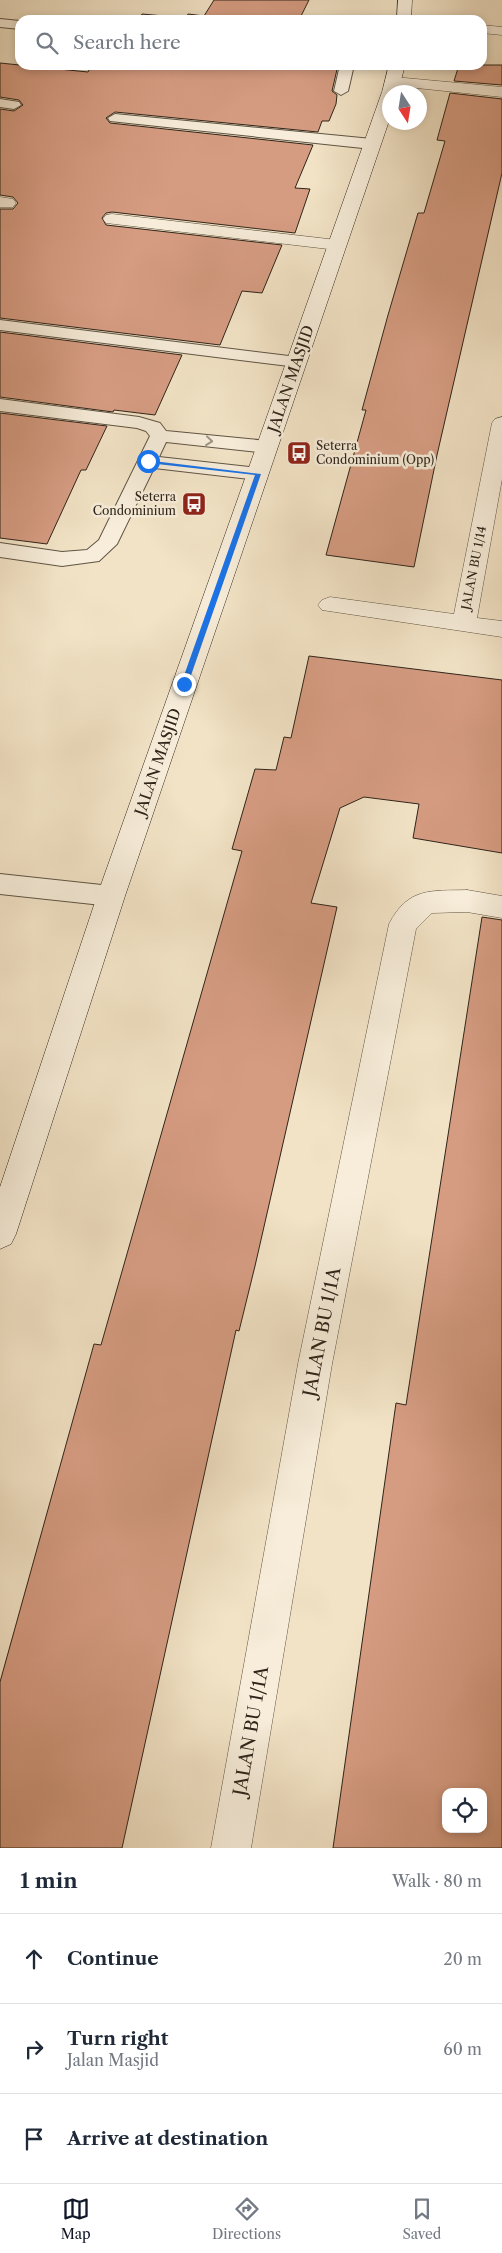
<!DOCTYPE html>
<meta charset="utf-8">
<style>
:root{--surface:#fff;--page:#f6f6f7;--text:#1f2937;--muted:#747a83;--line:#e0e1e3;--accent:#111827}
body{margin:0;font-family:"Libre Caslon Text",serif;background:var(--page);color:var(--text)}
.controls{position:absolute;right:15px;bottom:15px;display:grid;overflow:hidden;border-radius:10px;box-shadow:0 2px 8px #0003}
.controls button{width:45px;height:45px;display:grid;place-items:center;padding:0;border:0;border-bottom:1px solid var(--line);background:var(--surface);color:var(--text);font:25px sans-serif}
.compass{position:absolute;left:382px;top:85px;width:45px;height:45px;border-radius:50%;background:var(--surface);box-shadow:0 2px 8px #0003;rotate:168deg}
.stop{position:absolute;width:15px;height:15px;margin:-11px;border:4px solid #1a73e8;border-radius:50%;background:#fff}
.stop.end{background:#1a73e8;border-color:#fff;box-shadow:0 1px 5px #0008}
.list{margin:0;padding:0;list-style:none}
h2{display:flex;justify-content:space-between;align-items:center;height:65px;margin:0;padding:0 20px;font-size:21px}
h2 small{font-size:16px;font-weight:400;color:var(--muted)}
.list li{display:grid;grid-template-columns:32px 1fr auto;gap:15px;align-items:center;box-sizing:border-box;height:90px;padding:0 20px;border-top:1px solid var(--line)}
.list b{display:block;font-size:19px;white-space:nowrap}
.list p{margin:0;font-size:16px;white-space:nowrap;color:var(--muted)}
.list em{font-size:16px;font-style:normal;color:var(--muted)}
.icon{flex:none;width:28px;height:28px;fill:none;stroke:currentColor;stroke-width:2;stroke-linecap:round;stroke-linejoin:round}
.map{position:relative;flex:none;width:502px;height:1848px;overflow:hidden}
.search{position:absolute;background:var(--surface);box-shadow:0 2px 8px #0003;left:15px;right:15px;top:15px;height:55px;display:flex;align-items:center;gap:12px;box-sizing:border-box;padding:0 18px;border-radius:15px;color:var(--muted);font-size:19px}
.sheet{height:335px;background:var(--surface)}
nav{display:flex;justify-content:space-around;align-items:center;box-sizing:border-box;height:70px;border-top:1px solid var(--line);background:var(--surface);font-size:14px;color:var(--muted)}
nav a{display:grid;justify-items:center;gap:2px}
nav .on{color:var(--accent)}
.map>svg:first-child{display:block}
.building{fill:#d69c82;stroke:#2e2419;fill-rule:evenodd}
.lines{fill:none;stroke-linecap:round;stroke-linejoin:round}
.lane-casing{stroke:#5f5444;stroke-width:2}
.street-casing{stroke:#5f5444;stroke-width:1}
.secondary-casing{stroke:#2e2419;stroke-width:1}
.lane{fill:#f7edda;fill-rule:evenodd}
.street{fill:#f7edda;fill-rule:evenodd}
.secondary{fill:#f7edda;fill-rule:evenodd}
.oneway{stroke:#9d9383}
.route{fill:#1a73e8}
.labels{text-anchor:middle;stroke-width:5;stroke-linejoin:round;paint-order:stroke}
.far-poi-label{font-size:12px;fill:#2e2419;stroke:#f7edda;text-anchor:start}
.far-street-label{font-size:12px;fill:#2e2419;stroke:#f7edda}
.street-label{font-size:15px;fill:#2e2419;stroke:#f7edda}
.near-street-label{font-size:18px;fill:#2e2419;stroke:#f7edda}
</style>
<div class="map">
<svg width="502" height="1848" viewBox="0 0 502 1848">
<rect width="100%" height="100%" fill="#f2e3c6"/>
<filter id="stains"><feTurbulence type="fractalNoise" baseFrequency=".004" numOctaves="4"/><feColorMatrix values="0 0 0 0 .2 0 0 0 0 .09 0 0 0 0 .02 0 0 0 .5 -.17"/></filter>
<radialGradient id="worn" r=".72"><stop offset=".6" stop-color="#630" stop-opacity="0"/><stop offset="1" stop-color="#630" stop-opacity=".3"/></radialGradient>
<g class="building">
<polygon points="214,0 309,0 299,20 139,20 142,14 186,18 188,14 204,16"/>
<polygon points="0,63 88,72 92,65 338,65 332,91 337,95 336,104 329,121 322,121 318,132 115,112 106,118 110,123 313,145 295,188 310,189 295,233 112,212 106,213 102,218 106,225 282,245 262,293 242,291 220,345 0,318 0,209 13,209 18,203 13,197 0,195 0,109 14,111 23,105 19,100 0,97"/>
<polygon points="459,65 502,65 502,85 454,81"/>
<polygon points="450,93 502,99 502,173 437,455 414,567 326,555 366,410 362,410 388,315 418,213 424,213 445,141 437,140"/>
<polygon points="0,332 182,355 155,415 114,410 113,412 0,397"/>
<polygon points="0,413 107,426 86,470 81,470 47,544 0,538"/>
<polygon points="309,656 502,680 502,853 413,838 419,804 364,797 340,808 311,903 337,907 255,1266 239,1331 236,1330 122,1848 0,1848 0,1682 94,1344 101,1345 242,851 232,849 255,769 276,770 284,737 291,738"/>
<path d="M482,917L502,920V1848H333L396,1403L406,1405ZM446,1792H483V1829H446Z"/>
</g>
<g class="lines">
<defs>
<g id="lane">
<polygon points="0,19 20,21 20,29 0,27"/>
<polygon points="340,65 354,65 348,91 341,95 334,91"/>
<polygon points="0,99 19,102 21,105 14,109 0,107"/>
<polygon points="115,114 372,139 377,141 380,144 377,147 372,149 110,121 108,118"/>
<polygon points="0,320 297,357 303,358 306,362 303,366 297,367 0,330"/>
<polygon points="0,399 139,417 160,423 166,431 268,441 275,443 277,447 275,451 268,453 166,442 159,457 258,468 265,470 268,474 265,478 258,480 154,468 117,544 99,561 62,566 0,557 0,543 62,552 87,550 99,540 150,436 146,431 137,428 0,411"/>
<polygon points="0,874 111,886 120,889 123,896 120,903 111,906 0,894"/>
</g>
<g id="street">
<polygon points="482,25 502,27 502,35 482,33"/>
<polygon points="394,77 502,87 502,97 388,85 386,82 388,79"/>
<polygon points="0,197 13,199 16,203 13,207 0,207"/>
<polygon points="112,214 337,240 343,241 346,245 343,249 337,250 106,223 103,219 106,215"/>
<polygon points="502,417 502,479 477,618 502,621 502,637 322,610 318,605 322,600 330,597 454,614 492,423 495,419"/>
<path d="M467,890L502,896V918L467,912L432,913L416,929L332,1364L251,1848H211L298,1364L389,924C408,887 431,891 467,890Z"/>
</g>
<g id="secondary">
<polygon points="398,0 412,0 411,20 397,20"/>
<polygon points="389,65 405,65 398,92 390,92 390,118 125,896 16,1234 11,1244 0,1249 0,1187 97,896 382,92"/>
</g>
</defs>
<use href="#lane" class="lane-casing"/>
<use href="#street" class="street-casing"/>
<use href="#secondary" class="secondary-casing"/>
<use href="#lane" class="lane"/>
<use href="#street" class="street"/>
<use href="#secondary" class="secondary"/>
</g>
<defs><path id="oneway-chevron" d="M-2-3.5L2.5 0L-2 3.5" fill="none" stroke-width="1.6" stroke-linecap="round" stroke-linejoin="round" transform="scale(1.25)"/></defs>
<use class="oneway" href="#oneway-chevron" transform="translate(209 441) rotate(6)"/>
<polygon class="route" points="145,460 261,474 188,684 184,687 181,684 255,475 148,463"/>
<defs>
<symbol id="bus-square" viewBox="-11 -11 22 22"><rect x="-9" y="-9" width="18" height="18" rx="4" fill="#8f2418" stroke="#f7edda"/><path d="M-5-6H5V4H4V6H2V4H-2V6H-4V4H-5ZM-3.5-4V0h7V-4ZM-3.5 1.2v1.5H-2V1.2ZM2 1.2v1.5H3.5V1.2Z" fill="#fff"/></symbol>
</defs>
<g fill-rule="evenodd">
<use href="#bus-square" x="285" y="439" width="28" height="28"/>
<use href="#bus-square" x="180" y="490" width="28" height="28"/>
</g>
<g class="labels">
<g class="far-poi-label">
<text x="316" y="450">Seterra<tspan x="316" dy="14">Condominium (Opp)</tspan></text>
<text x="176" y="501" text-anchor="end">Seterra<tspan x="176" dy="14">Condominium</tspan></text>
</g>
<g class="far-street-label">
<text transform="translate(474 568) rotate(-79)" y="4">JALAN BU 1/14</text>
</g>
<g class="street-label">
<text transform="translate(291 379) rotate(-71)" y="5">JALAN MASJID</text>
<text transform="translate(158 762) rotate(-71)" y="5">JALAN MASJID</text>
</g>
<g class="near-street-label">
<text transform="translate(322 1332) rotate(-79)" y="6">JALAN BU 1/1A</text>
<text transform="translate(251 1731) rotate(-80)" y="6">JALAN BU 1/1A</text>
</g>
</g>
<rect width="100%" height="100%" filter="url(#stains)"/>
<rect width="100%" height="100%" fill="url(#worn)"/>
</svg>
<div class="controls">
<button><svg class="icon" aria-label="locate" viewBox="0 0 24 24"><circle cx="12" cy="12" r="6"/><path d="M12 2v4M12 18v4M2 12h4M18 12h4"/></svg></button>
</div>
<svg class="compass" viewBox="-18 -18 36 36"><path d="M0-13l5 13h-10z" fill="#e53935"/><path d="M0 13l5-13h-10z" fill="#747a83"/></svg>
<div class="stop" style="left:148px;top:461px"></div>
<div class="stop end" style="left:184px;top:684px"></div>
<div class="search"><svg class="icon" aria-label="search" viewBox="0 0 24 24"><circle cx="10" cy="10" r="6"/><path d="M15 15l6 6"/></svg>Search here</div>
</div>
<section class="sheet">
<h2>1 min<small>Walk · 80 m</small></h2>
<ul class="list">
<li><svg class="icon" aria-label="ahead" viewBox="0 0 24 24"><path d="M12 20V5M6 11l6-6 6 6"/></svg><div><b>Continue</b></div><em>20 m</em></li>
<li><svg class="icon" aria-label="right" viewBox="0 0 24 24"><path d="M7 20v-9h11M14 6l5 5-5 5"/></svg><div><b>Turn right</b><p>Jalan Masjid</p></div><em>60 m</em></li>
<li><svg class="icon" aria-label="arrive" viewBox="0 0 24 24"><path d="M6 21V4h12l-3 4 3 4H6"/></svg><div><b>Arrive at destination</b></div></li>
</ul>
</section>
<nav>
<a class="on"><svg class="icon" aria-label="map" viewBox="0 0 24 24"><path d="M3 6l6-2 6 2 6-2v14l-6 2-6-2-6 2zM9 4v14M15 6v14"/></svg>Map</a>
<a><svg class="icon" aria-label="directions" viewBox="0 0 24 24"><path d="M12 3l9 9-9 9-9-9zM9 14v-3h6M13 9l2 2-2 2"/></svg>Directions</a>
<a><svg class="icon" aria-label="saved" viewBox="0 0 24 24"><path d="M7 4h10v16l-5-4-5 4z"/></svg>Saved</a>
</nav>
